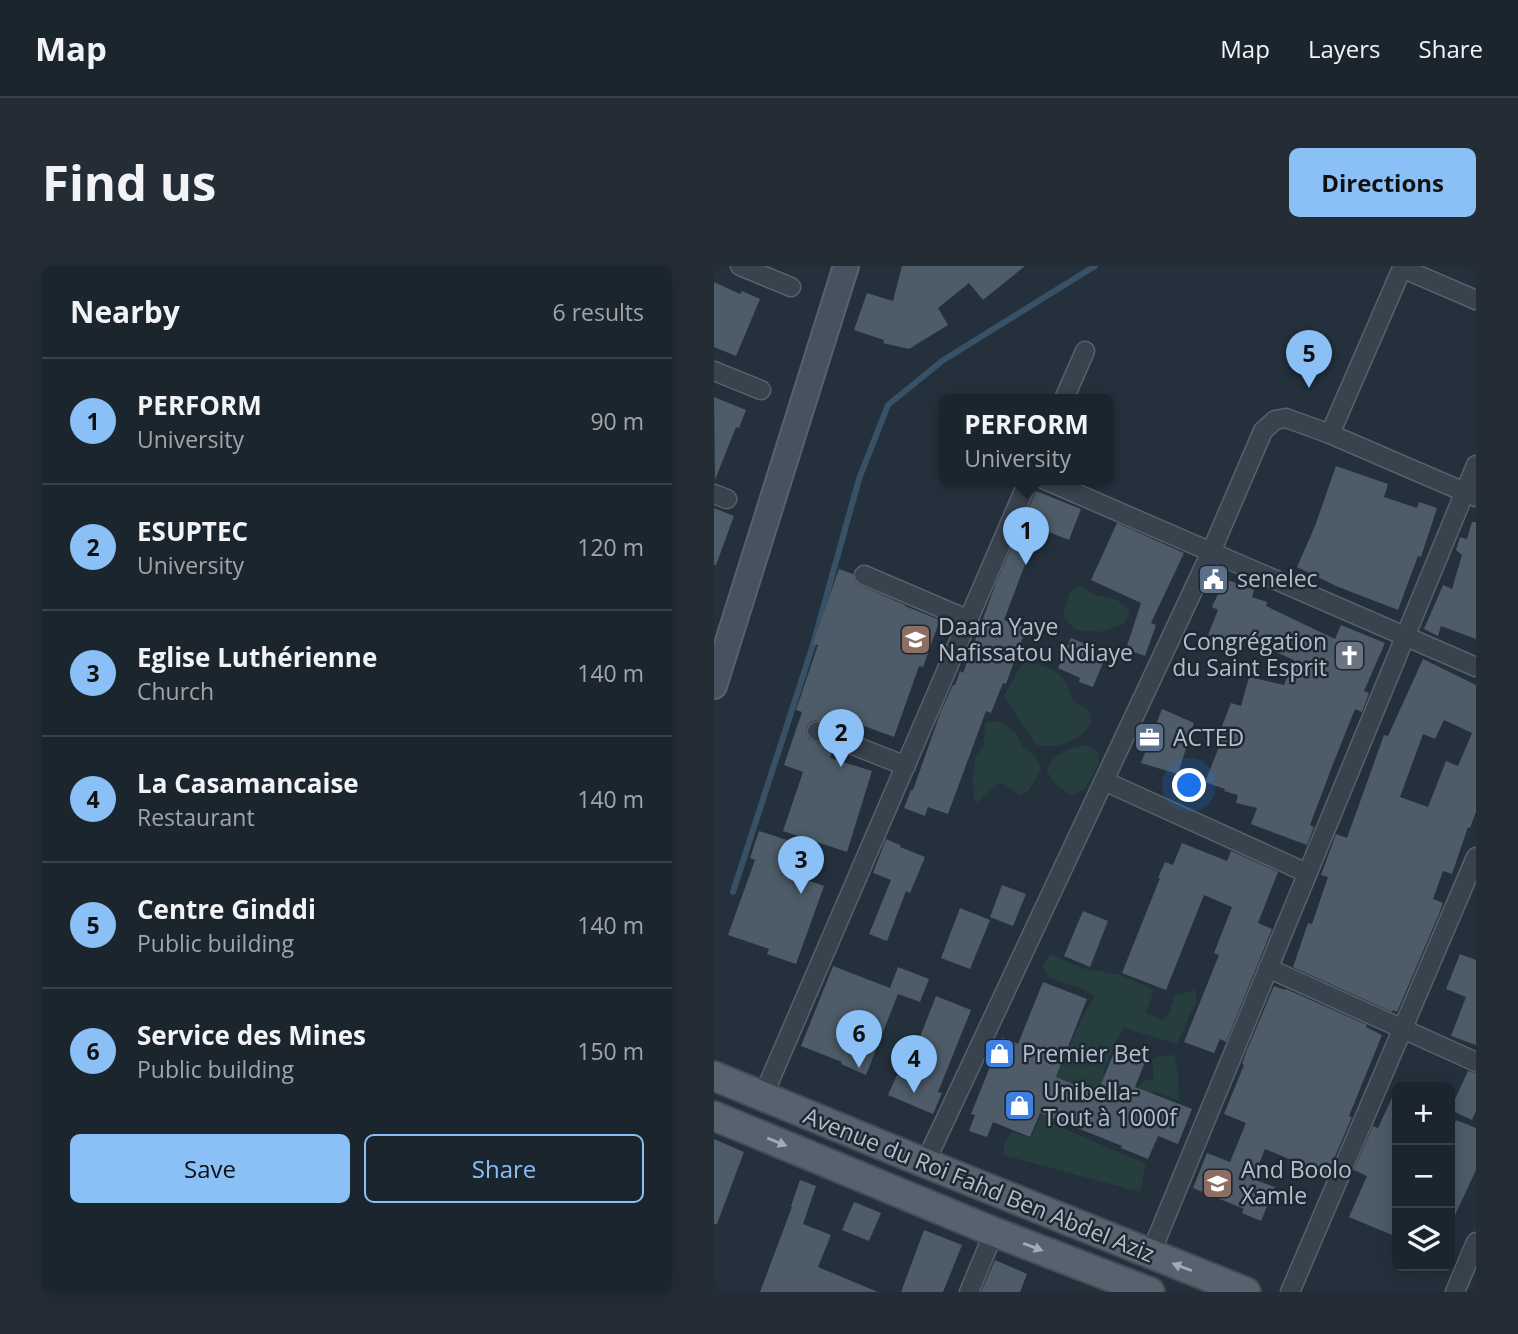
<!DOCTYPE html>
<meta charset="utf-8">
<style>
:root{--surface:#1b252e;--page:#242d36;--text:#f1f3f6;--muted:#a0a5aa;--line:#39424a;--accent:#8ac0f6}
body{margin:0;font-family:"Open Sans",sans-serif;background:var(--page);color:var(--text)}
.controls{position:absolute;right:21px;bottom:21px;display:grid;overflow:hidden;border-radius:10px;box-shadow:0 4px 18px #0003}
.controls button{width:63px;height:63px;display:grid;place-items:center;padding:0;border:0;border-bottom:2px solid var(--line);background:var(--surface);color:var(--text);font:35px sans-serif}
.you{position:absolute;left:476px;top:520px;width:24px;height:24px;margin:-18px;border:5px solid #fff;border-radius:50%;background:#1a73e8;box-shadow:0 0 0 10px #1a73e833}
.badge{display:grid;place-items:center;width:46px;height:46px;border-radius:50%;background:var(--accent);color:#111;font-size:23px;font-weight:700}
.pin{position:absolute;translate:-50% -58px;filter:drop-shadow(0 2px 4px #0008)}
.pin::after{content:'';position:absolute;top:37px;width:24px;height:21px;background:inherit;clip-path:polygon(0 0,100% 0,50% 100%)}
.popup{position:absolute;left:225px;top:128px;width:175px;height:91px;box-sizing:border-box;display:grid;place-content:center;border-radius:10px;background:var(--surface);filter:drop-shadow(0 2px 5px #0005);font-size:23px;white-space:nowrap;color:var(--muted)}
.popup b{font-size:26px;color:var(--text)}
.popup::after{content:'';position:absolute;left:50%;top:100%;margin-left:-14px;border:14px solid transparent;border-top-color:var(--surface)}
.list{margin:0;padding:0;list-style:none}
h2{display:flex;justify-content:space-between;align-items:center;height:91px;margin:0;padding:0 28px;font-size:30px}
h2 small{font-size:23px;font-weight:400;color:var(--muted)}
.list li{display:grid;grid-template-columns:46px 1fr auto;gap:21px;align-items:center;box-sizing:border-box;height:126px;padding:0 28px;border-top:2px solid var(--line)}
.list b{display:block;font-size:26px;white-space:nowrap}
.list p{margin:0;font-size:23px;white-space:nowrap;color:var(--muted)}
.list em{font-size:23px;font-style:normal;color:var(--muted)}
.actions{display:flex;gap:14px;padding:21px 28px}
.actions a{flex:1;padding:16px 0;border:2px solid var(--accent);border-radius:10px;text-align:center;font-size:24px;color:var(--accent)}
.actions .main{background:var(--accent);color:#111}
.icon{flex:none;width:38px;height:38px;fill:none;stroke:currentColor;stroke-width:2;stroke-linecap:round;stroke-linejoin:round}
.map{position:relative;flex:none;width:762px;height:1026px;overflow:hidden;border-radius:10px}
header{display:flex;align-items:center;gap:42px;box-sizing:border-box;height:98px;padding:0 35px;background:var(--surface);border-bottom:2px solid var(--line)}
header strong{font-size:33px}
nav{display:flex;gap:38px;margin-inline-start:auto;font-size:24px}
.intro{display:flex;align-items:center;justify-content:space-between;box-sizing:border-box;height:168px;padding:0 42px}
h1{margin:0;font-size:49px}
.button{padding:18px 32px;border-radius:10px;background:var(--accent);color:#111;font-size:24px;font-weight:700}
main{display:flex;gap:42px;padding:0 42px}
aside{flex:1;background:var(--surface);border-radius:10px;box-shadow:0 4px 18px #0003}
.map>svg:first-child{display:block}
.green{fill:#263e3e}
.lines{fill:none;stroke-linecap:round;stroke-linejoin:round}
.stream{stroke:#395166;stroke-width:6}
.building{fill:#4d5c68;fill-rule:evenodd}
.street-casing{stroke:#56616b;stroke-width:21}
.secondary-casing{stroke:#56616b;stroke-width:28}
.primary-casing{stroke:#414c56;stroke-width:32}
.street{stroke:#38434d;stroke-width:18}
.secondary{stroke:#465260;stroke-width:24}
.primary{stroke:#56626d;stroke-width:28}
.oneway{fill:#a1acb6}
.labels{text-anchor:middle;stroke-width:5;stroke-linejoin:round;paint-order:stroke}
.poi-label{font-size:23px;fill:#b4bec8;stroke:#1d2832;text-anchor:start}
.street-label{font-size:23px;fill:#b4bec8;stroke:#1d2832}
</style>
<header>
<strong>Map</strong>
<nav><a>Map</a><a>Layers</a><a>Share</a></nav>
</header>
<div class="intro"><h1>Find us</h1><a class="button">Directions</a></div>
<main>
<aside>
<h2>Nearby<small>6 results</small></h2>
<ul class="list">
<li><span class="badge">1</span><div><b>PERFORM</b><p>University</p></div><em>90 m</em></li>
<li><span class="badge">2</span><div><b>ESUPTEC</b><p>University</p></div><em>120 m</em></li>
<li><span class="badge">3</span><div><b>Eglise Luthérienne</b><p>Church</p></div><em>140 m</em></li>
<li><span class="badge">4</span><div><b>La Casamancaise</b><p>Restaurant</p></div><em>140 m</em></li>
<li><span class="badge">5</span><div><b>Centre Ginddi</b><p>Public building</p></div><em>140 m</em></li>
<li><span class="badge">6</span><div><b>Service des Mines</b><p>Public building</p></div><em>150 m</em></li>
</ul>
<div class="actions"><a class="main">Save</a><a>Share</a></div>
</aside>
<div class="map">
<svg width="762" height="1026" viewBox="0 0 762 1026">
<rect width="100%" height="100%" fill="#24313d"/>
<g class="green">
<polygon points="366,320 381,329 403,334 416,344 410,358 385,366 361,364 349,350 356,326"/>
<path d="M311,397C327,398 346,403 353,418C355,422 357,431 359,434C364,440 373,439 376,448C381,463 362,474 349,478C340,481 331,480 322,479L290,430L304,405Z"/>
<polygon points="286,455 301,466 308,480 321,490 328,502 315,524 305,529 289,517 282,519 263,537 260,533 259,509 262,489 270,480 271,457"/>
<path d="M373,479L384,485L385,497L378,510L370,523L358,529C346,523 339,516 333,505C338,487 356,482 373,479Z"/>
<polygon points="336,688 368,702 406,709 440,724 432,747 448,754 456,746 461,729 481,724 483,734 463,778 410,762 401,777 389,808 422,822 430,815 440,813 438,794 445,790 460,789 464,808 465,835 440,825 436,828 427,844 359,815 339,858 432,898 426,926 289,889 291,876 298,866 317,872 363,763 373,742 381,731 369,723 334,711 328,700"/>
</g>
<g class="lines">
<polyline class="stream" points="19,626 98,382 145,213 174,139 228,95 381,0"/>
</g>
<g class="building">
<polygon points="188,0 311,0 269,34 255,17 224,42 234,59 195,83 169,77 170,74 140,64 153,27 179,35"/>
<polygon points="0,16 26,28 28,25 46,33 22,90 0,81"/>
<polygon points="0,131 32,144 25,162 22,161 1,214"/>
<polygon points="622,200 674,218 670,231 703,242 705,236 723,242 707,291 704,290 684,344 622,320 583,301 601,260"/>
<polygon points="322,225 367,243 355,274 309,256"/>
<polygon points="0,242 20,250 2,299 0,299"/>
<polygon points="758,256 762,256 762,373 727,360 724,370 710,363 729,319 738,323 748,289 742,284 746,271 753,273"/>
<polygon points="403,257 470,287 437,357 442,359 431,390 412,383 427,337 377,314"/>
<polygon points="298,280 315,288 290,354 312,362 292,418 289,417 277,447 272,445 234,548 214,541 211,550 190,542 197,524 199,524 227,445 239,419 241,419 246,405 249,407 282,317"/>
<polygon points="125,303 139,308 141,315 146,319 191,339 191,340 226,354 209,401 205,400 180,471 142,457 139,464 127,459 126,462 102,454 96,456 93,460 92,466 95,473 119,484 116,492 158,505 133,586 69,565 89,506 70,499 88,446 82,444 104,379 99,378"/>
<polygon points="511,313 540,324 538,331 553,336 552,340 621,373 627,359 671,377 650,425 655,427 648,446 641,443 619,498 596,559 600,561 593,579 537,558 543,542 522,537 524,529 510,525 511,523 491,516 507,476 502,475 517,437 527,440 535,411 570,419 580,394 530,372 526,384 494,369 504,344 498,341"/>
<polygon points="357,372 393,387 379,421 365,416 366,412 344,402"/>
<path d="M709,393L762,419V546L756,562L754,561L738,608L729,605L719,633L729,637L725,648L683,746L679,744L678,746L579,701L594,657L598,658L614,611L607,609L622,568L633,572L670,469L674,470ZM730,454L758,467L744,500L732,495L714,541L686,531L709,468L721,473Z"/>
<polygon points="448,443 480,457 464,508 427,497"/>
<polygon points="45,565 76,575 67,604 110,620 82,698 53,688 55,683 14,669 41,594 36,592"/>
<polygon points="172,573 186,579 186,581 211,591 196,627 192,625 173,675 155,668 177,614 159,607"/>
<polygon points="468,577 513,595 517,585 564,606 544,657 558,663 512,776 506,773 500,787 470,776 505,689 500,687 518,641 490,629 452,724 408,707 446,612 444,612 451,596 459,599"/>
<polygon points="288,619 312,628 299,660 276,651"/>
<polygon points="246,642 276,654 256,703 227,692"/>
<polygon points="369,645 394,655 376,701 350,690"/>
<polygon points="746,688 762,694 762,779 737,770 752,731 732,723"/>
<polygon points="119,700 176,722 184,701 215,713 206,736 184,728 152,809 127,798 128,796 87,780"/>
<polygon points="329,716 373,733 342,811 383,828 403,779 433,791 421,821 478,843 464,878 444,870 434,893 407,882 408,880 326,847 316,871 279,856 273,871 255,865 261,849 257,848 288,771 304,778"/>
<polygon points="560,720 571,724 572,723 653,759 652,761 668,769 635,850 638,851 613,909 551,883 539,913 561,921 547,955 528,947 530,943 479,922 493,887 516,896 532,857 510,848 530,799 528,798 533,784"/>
<polygon points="222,730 257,744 224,826 228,827 219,848 174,829 183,809 190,812"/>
<polygon points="754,805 762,807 762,845 758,854 736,844"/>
<polygon points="683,821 683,971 635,951 653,910 640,904 659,860 664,862"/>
<polygon points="742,854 762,862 762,904 736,960 736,871"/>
<polygon points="0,873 30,886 3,958 0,958"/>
<polygon points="86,914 102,920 89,958 117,969 104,1001 164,1026 46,1026 78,941 77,940"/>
<polygon points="140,936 167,947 155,975 128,964"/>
<polygon points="210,964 248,979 229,1026 187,1026"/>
<polygon points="281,994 313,1008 306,1026 267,1026"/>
</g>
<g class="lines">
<defs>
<g id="street">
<polyline points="26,0 77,21"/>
<polyline points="688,2 762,34"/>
<polyline points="0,105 47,124"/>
<polyline points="350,133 371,85"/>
<polyline points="616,168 689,0"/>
<polyline points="329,213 762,401"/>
<polyline points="0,228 13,233"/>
<polyline points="150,309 255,354"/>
<polyline points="103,465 192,500"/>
<polyline points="390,515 593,607"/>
<polyline points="554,702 762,796"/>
<polyline points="49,830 315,213"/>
<polyline points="211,897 497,286 549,165 561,154 572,152 616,168 762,231"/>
<polyline points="436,989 762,199"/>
<polyline points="255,1026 280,966"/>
<polyline points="576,1026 762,591"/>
<polyline points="741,1026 762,976"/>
</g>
<polyline id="secondary" points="0,420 132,0"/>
<g id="primary">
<polyline points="0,810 211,897 532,1026"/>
<polyline points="0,850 280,966 436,1026"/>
</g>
</defs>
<use href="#street" class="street-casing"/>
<use href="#secondary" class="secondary-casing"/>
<use href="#primary" class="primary-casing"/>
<use href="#street" class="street"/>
<use href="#secondary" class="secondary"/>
<use href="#primary" class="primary"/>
</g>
<defs><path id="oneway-solid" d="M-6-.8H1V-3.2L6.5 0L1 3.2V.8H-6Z" transform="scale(1.75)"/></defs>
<g class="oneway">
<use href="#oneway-solid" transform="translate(63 876) rotate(22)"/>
<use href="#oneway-solid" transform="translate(319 981) rotate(21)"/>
<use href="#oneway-solid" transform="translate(468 1001) rotate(-159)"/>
</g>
<defs>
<symbol id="civic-square" viewBox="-11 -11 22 22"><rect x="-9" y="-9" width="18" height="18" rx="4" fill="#5c6f8a" stroke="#1d2832"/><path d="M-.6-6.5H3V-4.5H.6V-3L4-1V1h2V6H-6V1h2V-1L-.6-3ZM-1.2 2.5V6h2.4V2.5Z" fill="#fff"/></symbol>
<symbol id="school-square" viewBox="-11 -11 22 22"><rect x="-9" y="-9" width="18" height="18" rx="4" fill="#8d6e63" stroke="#1d2832"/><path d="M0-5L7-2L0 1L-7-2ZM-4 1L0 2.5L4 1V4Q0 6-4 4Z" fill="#fff"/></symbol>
<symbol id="church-square" viewBox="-11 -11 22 22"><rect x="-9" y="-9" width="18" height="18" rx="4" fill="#6b7280" stroke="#1d2832"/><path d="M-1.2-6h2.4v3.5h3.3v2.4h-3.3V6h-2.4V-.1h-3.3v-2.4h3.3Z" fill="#fff"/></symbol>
<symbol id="office-square" viewBox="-11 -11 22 22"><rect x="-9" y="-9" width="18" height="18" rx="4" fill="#5c6f8a" stroke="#1d2832"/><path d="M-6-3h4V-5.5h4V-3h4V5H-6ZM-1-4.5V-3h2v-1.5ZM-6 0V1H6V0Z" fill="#fff"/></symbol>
<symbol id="shop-square" viewBox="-11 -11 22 22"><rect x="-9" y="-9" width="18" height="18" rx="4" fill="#3f7fe0" stroke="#1d2832"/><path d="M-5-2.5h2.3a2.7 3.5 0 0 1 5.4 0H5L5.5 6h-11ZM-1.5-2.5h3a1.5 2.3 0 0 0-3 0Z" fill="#fff"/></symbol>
</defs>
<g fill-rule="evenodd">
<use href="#civic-square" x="482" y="296" width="35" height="35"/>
<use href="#school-square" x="184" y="356" width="35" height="35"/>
<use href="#church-square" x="618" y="372" width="35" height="35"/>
<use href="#office-square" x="418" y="454" width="35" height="35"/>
<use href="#shop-square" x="268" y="770" width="35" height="35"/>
<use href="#shop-square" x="288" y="822" width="35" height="35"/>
<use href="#school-square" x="486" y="900" width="35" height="35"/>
</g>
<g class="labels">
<g class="poi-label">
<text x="523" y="321">senelec</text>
<text x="224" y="369">Daara Yaye<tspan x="224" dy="26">Nafissatou Ndiaye</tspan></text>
<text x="613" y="384" text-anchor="end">Congrégation<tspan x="613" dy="26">du Saint Esprit</tspan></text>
<text x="459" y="480">ACTED</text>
<text x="308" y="796">Premier Bet</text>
<text x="329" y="834">Unibella-<tspan x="329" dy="26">Tout à 1000f</tspan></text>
<text x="527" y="912">And Boolo<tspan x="527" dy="26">Xamle</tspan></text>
</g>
<g class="street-label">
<text transform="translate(265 919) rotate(22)" y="8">Avenue du Roi Fahd Ben Abdel Aziz</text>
</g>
</g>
</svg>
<div class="controls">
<button>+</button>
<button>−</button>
<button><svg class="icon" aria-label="layers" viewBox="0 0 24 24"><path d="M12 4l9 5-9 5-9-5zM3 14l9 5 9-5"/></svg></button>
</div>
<div class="you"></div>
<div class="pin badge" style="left:312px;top:299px">1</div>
<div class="popup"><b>PERFORM</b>University</div>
<div class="pin badge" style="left:127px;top:501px">2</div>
<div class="pin badge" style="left:87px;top:628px">3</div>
<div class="pin badge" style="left:200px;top:827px">4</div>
<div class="pin badge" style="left:595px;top:122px">5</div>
<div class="pin badge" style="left:145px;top:802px">6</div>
</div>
</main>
